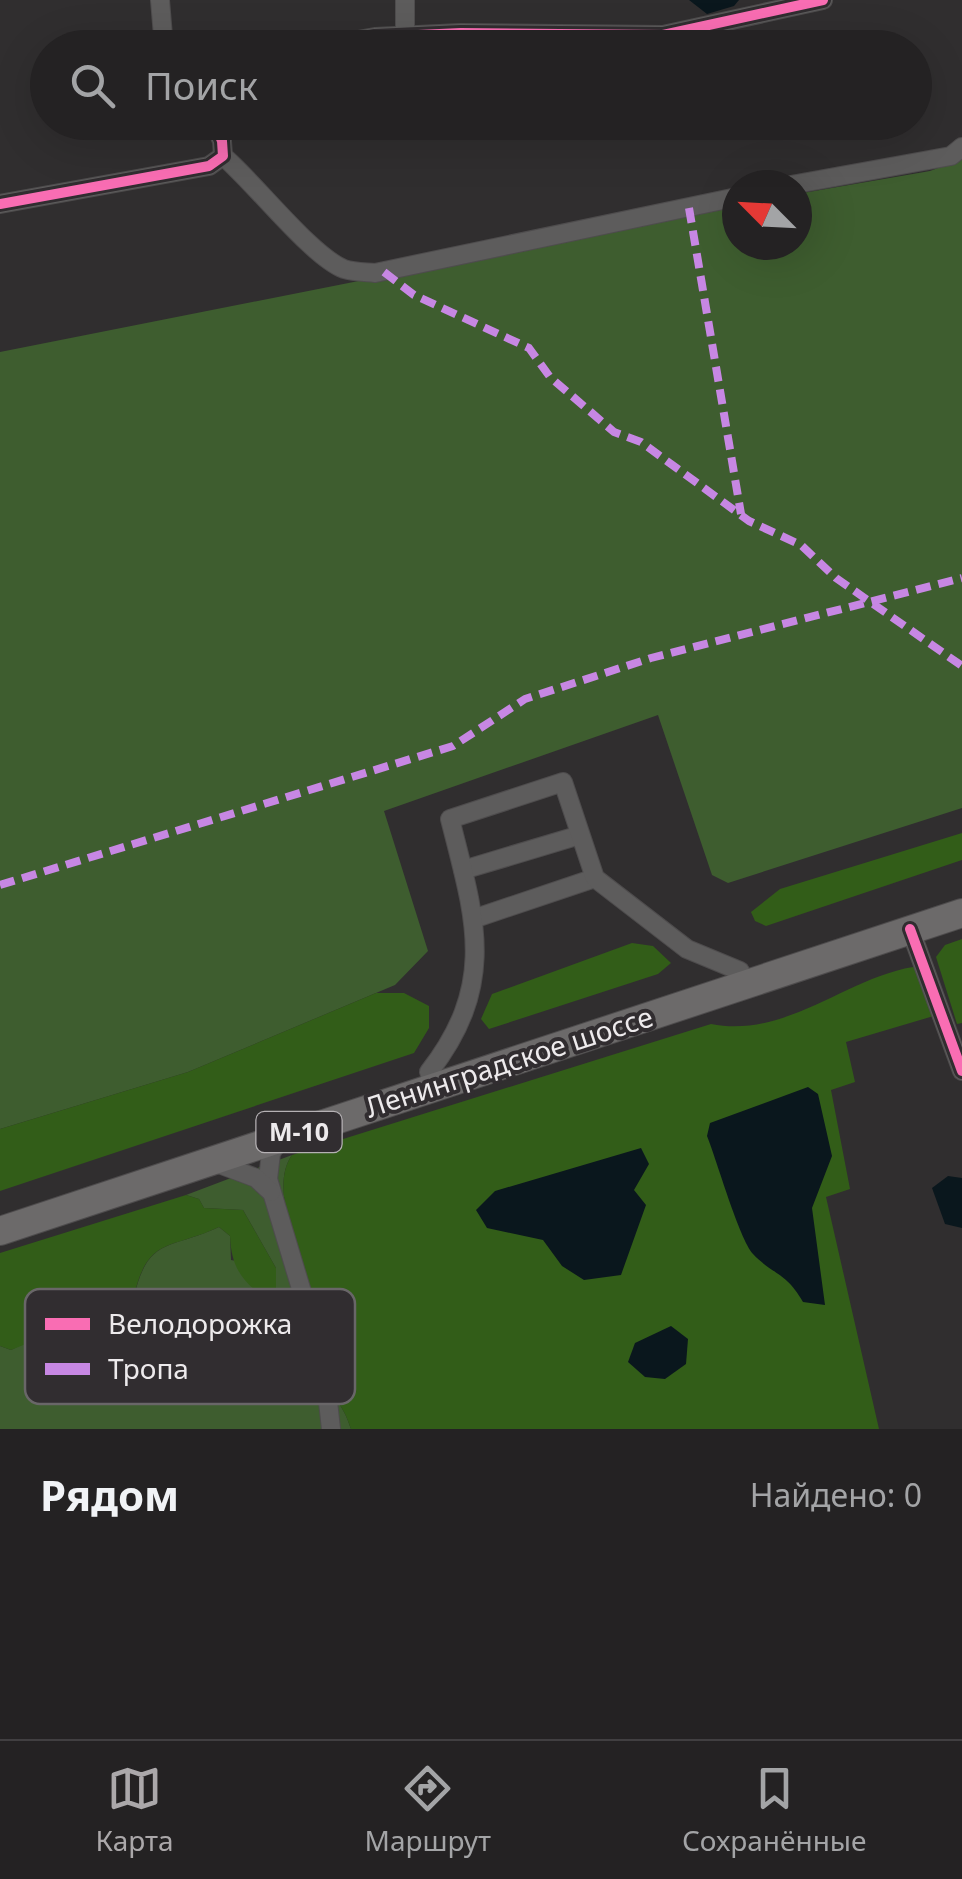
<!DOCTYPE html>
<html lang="ru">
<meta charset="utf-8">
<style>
:root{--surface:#242223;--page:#302f30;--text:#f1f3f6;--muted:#a3a4a6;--line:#413f41;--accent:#aba8aa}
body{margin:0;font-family:"Noto Sans",sans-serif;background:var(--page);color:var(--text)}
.compass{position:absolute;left:722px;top:170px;width:90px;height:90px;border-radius:50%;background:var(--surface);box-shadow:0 10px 40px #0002;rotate:294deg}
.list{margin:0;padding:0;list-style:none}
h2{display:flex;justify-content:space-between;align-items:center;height:130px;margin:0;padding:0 40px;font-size:42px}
h2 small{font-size:32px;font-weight:400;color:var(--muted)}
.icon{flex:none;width:55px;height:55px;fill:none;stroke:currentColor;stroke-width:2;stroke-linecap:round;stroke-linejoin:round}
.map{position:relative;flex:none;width:962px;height:1429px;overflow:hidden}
.search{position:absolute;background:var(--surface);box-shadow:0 10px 40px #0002;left:30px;right:30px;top:30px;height:110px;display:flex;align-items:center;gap:25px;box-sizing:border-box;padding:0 35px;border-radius:55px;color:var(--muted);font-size:38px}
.sheet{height:310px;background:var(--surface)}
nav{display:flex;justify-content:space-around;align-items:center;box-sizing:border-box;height:140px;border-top:2px solid var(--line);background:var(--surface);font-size:28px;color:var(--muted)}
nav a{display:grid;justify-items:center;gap:5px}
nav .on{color:var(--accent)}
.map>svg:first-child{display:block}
.green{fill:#3e5d2f}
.forest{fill:#325d18}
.water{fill:#0a171d}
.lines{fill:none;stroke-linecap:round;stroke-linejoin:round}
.minor-casing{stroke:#4e4c4d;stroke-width:20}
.highway-casing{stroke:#4e4c4d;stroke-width:30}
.minor{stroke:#5d5c5c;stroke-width:18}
.highway{stroke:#6c6a6a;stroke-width:28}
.quiet{stroke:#c787e3;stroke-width:8;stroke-dasharray:15 8;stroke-linecap:butt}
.cycleway-casing{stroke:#312d30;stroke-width:16}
.cycleway{stroke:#f96db3;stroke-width:10}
.labels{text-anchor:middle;stroke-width:8;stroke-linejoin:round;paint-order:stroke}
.shield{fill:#312d30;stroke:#b5b1b4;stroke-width:2.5}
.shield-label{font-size:25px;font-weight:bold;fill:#edeaec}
.street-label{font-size:28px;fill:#edeaec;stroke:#312d30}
.key{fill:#312d30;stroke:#696668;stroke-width:2.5}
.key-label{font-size:28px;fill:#edeaec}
</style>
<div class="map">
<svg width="962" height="1429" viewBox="0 0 962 1429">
<rect width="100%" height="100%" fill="#302e2f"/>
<g class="green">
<polygon points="962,159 962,808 728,883 712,875 658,715 384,811 428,951 395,985 188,1072 0,1129 0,352 737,206 737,245 797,245 797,194 930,171"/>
<path d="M292,1155C268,1188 301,1256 312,1294L289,1335C302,1385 336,1379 351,1429H0V1346L11,1350C36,1338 55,1315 79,1305C99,1296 115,1304 134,1297C148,1236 170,1250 219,1227L230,1236L231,1260L276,1268L243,1210L204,1208L199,1199L186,1195Z"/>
</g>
<g class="forest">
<polygon points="962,833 962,860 766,926 755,921 751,912 780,889"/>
<polygon points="962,939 962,1023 957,1024 936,957 945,945"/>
<polygon points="632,943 653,946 671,963 658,974 489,1029 481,1019 492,994"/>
<path d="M913,967L922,973L937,1015L846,1042L855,1082L831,1090L850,1189L826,1197L879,1429H351C336,1379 302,1385 289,1335L312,1294C301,1256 268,1188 292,1155L711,1024C785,1039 846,978 913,967Z"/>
<polygon points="376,993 404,993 429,1006 429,1028 414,1053 0,1191 0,1129 188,1072"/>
<path d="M186,1195L199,1199L204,1208L243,1210L276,1268V1290L263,1296C240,1280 231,1264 230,1236L219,1227C170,1250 148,1236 134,1296L145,1305L144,1318L129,1322L119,1314L118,1303L102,1298L76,1306L60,1330L11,1350L0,1346V1253Z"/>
</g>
<g class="water">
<polygon points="689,0 739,0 734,6 707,14"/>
<path d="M808,1087L818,1094L832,1156L812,1208L825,1305L803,1302C786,1272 773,1275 753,1254C739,1238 717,1161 707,1136L710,1123Z"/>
<polygon points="641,1148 649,1164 634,1190 646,1205 621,1275 584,1280 562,1266 543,1240 487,1228 476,1210 495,1191"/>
<polygon points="948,1176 962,1178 962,1228 945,1224 932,1188"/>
<polygon points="671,1326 688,1339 686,1364 665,1379 645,1377 628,1362 635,1343"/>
</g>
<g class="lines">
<defs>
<g id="minor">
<polyline points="160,0 164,48"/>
<polyline points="405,36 405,0"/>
<polyline points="313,48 375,37 461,33 663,35 823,0"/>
<path d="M223,156C255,183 311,256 344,269C354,272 365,272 375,273L737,197"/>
<polyline points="791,185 951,156 962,147"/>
<polyline points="0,204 209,166 223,156 222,141 214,122"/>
<polyline points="463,870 580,835"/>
<polyline points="476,918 595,878"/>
<polyline points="910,929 962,1071"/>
<path d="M429,1072C498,983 475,918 450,819L563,782L595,878L687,949L740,971"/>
<polyline points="280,1138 271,1153 268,1179 324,1365 331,1429"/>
<polyline points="211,1161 256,1178 271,1192"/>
</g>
<polyline id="highway" points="0,1231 962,913"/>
</defs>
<use href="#minor" class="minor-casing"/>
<use href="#highway" class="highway-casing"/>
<use href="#minor" class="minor"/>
<use href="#highway" class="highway"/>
<g class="quiet">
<polyline points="689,208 741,514"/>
<polyline points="384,272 414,295 529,348 550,377 614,432 641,442 749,521 801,545 836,578 962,666"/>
<polyline points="0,885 453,746 525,699 651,658 962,578"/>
</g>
<defs>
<g id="cycleway">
<polyline points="313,48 375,37 461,33 663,35 823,0"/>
<polyline points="0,204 209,166 223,156 222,141 214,122"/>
<polyline points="910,929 962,1071"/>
</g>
</defs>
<use href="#cycleway" class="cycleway-casing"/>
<use href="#cycleway" class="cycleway"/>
</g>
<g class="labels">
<rect class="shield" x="256.5" y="1112" width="85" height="40" rx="8"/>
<g class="shield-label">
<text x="299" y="1141">М-10</text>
</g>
<g class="street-label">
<text transform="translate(509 1062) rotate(-18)" y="10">Ленинградское шоссе</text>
</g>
</g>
<rect x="25" y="1289" width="330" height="115" rx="15" class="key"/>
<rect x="45" y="1318" width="45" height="12" fill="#f96db3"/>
<rect x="45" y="1363" width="45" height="12" fill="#c787e3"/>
<g class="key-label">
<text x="108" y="1334">Велодорожка</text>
<text x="108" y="1379">Тропа</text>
</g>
</svg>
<svg class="compass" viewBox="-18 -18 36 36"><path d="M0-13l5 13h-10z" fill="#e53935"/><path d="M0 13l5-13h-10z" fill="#a3a4a6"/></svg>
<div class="search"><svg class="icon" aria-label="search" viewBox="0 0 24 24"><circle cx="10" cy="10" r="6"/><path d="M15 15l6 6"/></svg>Поиск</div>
</div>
<section class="sheet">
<h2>Рядом<small>Найдено: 0</small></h2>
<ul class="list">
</ul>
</section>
<nav>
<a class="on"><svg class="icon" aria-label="map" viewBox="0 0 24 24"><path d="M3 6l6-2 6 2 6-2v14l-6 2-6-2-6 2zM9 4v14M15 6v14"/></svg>Карта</a>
<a><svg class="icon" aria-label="directions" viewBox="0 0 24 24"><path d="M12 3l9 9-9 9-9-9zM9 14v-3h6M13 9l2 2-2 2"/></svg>Маршрут</a>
<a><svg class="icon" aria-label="saved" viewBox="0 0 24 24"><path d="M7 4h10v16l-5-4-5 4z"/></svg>Сохранённые</a>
</nav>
